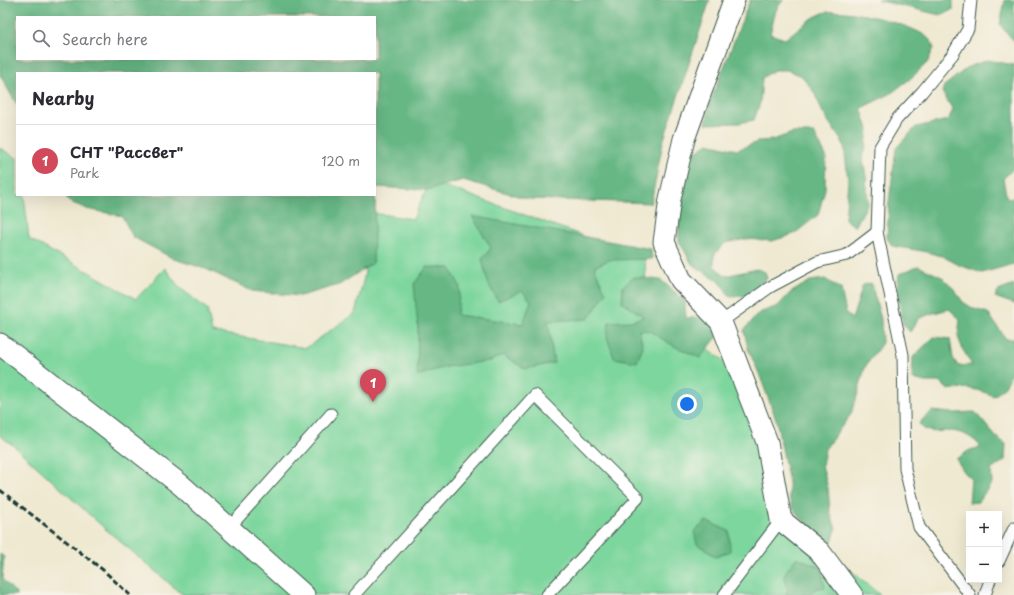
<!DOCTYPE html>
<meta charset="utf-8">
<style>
:root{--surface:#fff;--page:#f2f2f3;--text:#2b2b33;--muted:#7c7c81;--line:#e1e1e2;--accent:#d1495b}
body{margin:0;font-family:"Playpen Sans",sans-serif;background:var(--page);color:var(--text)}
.controls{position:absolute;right:12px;bottom:12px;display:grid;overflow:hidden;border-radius:0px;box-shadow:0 4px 16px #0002}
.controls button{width:36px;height:36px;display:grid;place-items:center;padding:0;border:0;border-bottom:1px solid var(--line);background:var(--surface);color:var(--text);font:20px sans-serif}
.you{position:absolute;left:687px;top:404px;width:14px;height:14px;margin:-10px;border:3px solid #fff;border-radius:50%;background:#1a73e8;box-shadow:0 0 0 6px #1a73e833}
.badge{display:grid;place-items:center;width:26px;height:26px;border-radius:50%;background:var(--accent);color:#fff;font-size:13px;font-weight:700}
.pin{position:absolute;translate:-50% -33px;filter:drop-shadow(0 1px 2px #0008)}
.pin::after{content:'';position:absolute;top:21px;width:14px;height:12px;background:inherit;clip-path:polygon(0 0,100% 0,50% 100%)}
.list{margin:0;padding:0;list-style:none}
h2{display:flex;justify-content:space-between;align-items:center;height:52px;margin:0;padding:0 16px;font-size:17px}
h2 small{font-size:13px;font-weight:400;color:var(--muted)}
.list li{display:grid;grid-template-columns:26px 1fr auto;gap:12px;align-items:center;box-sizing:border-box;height:72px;padding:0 16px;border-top:1px solid var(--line)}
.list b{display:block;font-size:15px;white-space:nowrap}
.list p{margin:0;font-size:13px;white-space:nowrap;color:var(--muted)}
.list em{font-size:13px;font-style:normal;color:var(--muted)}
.icon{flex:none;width:22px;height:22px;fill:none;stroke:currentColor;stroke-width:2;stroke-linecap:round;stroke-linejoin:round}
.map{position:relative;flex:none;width:1014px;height:595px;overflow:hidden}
.search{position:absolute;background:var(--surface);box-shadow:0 4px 16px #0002;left:16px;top:16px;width:360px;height:44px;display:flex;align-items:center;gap:10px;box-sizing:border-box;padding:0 14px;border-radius:0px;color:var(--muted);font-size:15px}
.panel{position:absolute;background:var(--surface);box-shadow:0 4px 16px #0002;left:16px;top:72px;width:360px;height:124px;border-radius:0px}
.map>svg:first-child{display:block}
.green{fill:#7dd69d;stroke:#4e8a68}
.forest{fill:#66b784;stroke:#427a5c;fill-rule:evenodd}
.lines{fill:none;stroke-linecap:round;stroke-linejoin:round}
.lane-casing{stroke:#3e574c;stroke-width:13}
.street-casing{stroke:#3e574c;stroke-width:23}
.lane{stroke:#fff;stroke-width:11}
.street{stroke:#fff;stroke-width:21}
.rail{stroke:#1f3d34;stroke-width:3;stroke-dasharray:6 3;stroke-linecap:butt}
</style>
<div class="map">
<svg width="1014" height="595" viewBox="0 0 1014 595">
<rect width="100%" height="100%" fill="#f7f3e8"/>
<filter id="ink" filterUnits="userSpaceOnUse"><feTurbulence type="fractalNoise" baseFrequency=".025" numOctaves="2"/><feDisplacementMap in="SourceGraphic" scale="8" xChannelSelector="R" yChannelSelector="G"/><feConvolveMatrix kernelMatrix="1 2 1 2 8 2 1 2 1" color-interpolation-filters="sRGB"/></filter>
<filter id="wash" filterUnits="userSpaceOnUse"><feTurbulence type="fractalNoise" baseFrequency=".012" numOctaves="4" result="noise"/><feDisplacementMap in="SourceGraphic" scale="16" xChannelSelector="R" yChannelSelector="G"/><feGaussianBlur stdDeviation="0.9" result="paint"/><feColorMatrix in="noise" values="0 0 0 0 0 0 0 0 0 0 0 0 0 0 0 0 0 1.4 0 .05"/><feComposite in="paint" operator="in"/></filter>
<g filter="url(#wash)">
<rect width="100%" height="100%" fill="#efe9d1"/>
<polygon class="green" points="0,148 17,158 17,195 24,195 29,239 80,267 136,299 165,268 179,287 207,309 212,332 306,348 355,313 364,278 373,213 413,219 430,181 645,258 647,310 736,368 758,447 765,498 880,595 183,595 102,526 13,445 0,436"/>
<g class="forest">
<path d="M0,0H710L663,142L651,203L528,199L463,180L427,190L376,187L373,263L339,285L300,296L252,291L206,269L174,259L133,237L122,216L87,209L68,201L66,195H375V73H17V105L0,75ZM17,17H375V59H17Z"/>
<path d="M750,0H783L776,10L770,34L785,39C797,30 808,19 823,13C842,6 913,24 928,38C931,40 932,45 934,48L927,63L910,79L890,94L861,108L868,129L866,147L862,156L866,175L868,203L855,227L845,219L848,180L844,145L823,113L814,92L802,76L787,70H774L762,78L760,103L754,120L739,123L706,124L710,103Z"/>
<polygon points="877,0 953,0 953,10 940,15"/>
<polygon points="1005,0 1014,0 1014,41 1000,25"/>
<polygon points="988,60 1014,65 1014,168 1003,179 1007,199 1014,198 1014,264 982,273 959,265 942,256 922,251 892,246 887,238 889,202 896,148 916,127 948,120 953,110 942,92 944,86 968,67"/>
<polygon points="792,133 814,133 826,156 825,189 818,215 794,234 772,241 746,239 725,243 714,255 714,266 725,276 757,269 765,272 767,278 746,296 730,297 721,283 692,264 679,241 679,219 691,156 708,143 737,150 760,141 773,140"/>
<polygon points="472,216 651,249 652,259 609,260 594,267 606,293 588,319 548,321 554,363 525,369 503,355 490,361 445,367 417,376 418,328 414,284 427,267 450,268 460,286 457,315 523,324 531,301 522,291 498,301 488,283 482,259 491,248"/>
<path d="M918,266L942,277L954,289L963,302L974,309L988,313L1006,339H1014C1014,363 1014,383 994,396C975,389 969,386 948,390L940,382H926L912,379L913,357L934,337L950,339L953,358L958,366L972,365L963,350L958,337L960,319L949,309L930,314L918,319L910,332L903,324L897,289L899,274Z"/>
<polygon points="634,277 661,280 685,301 686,318 707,317 719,335 700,358 672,345 650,331 639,330 643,347 637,362 614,358 607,337 609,322 631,321 644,317 622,302 623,286"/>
<polygon points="825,279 841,289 846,313 852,319 863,285 871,283 881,319 882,343 865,367 858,393 851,414 825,449 822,466 828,488 830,512 836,529 832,542 813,531 793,509 789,498 789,483 776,419 758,371 748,349 744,330 759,313 778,306 790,293 810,281"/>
<polygon points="1014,285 1014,304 995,297 998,291"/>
<path d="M932,411L953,413L975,412L996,437L1006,444L1005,460L991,470L992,483L978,502L969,503L971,478L965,473L956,459L970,450L981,447C974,439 967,434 957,432C944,428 927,438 919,423Z"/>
<polygon points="706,521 729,531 730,551 716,557 697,544 694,532"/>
<polygon points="0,554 4,557 2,579 18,595 0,595"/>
<polygon points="797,557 821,568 825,587 815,589 810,595 785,595 788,590 784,574"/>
</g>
</g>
<g filter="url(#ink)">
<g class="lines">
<defs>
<g id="lane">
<polyline points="721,322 770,287 817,262 847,255 877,232"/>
<polyline points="229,528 331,414"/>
<polyline points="999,561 1014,528"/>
<polyline points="354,595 535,395 638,498 547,595"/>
<polyline points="724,595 781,520"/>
<polyline points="970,595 919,527 905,469 903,355 877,232 880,147 897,119 922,92 953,54 968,29 971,0"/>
<polyline points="985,595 990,580"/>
</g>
<g id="street">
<polyline points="734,0 684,139 670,199 664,242 681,280 721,322 767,442 781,520 820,552 852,595"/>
<polyline points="0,344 181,485 304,595"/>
</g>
</defs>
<use href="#lane" class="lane-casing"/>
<use href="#street" class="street-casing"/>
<use href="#lane" class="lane"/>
<use href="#street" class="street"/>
<polyline class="rail" points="0,490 103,570 130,595"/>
</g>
</g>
</svg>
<div class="controls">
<button>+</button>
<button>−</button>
</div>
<div class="you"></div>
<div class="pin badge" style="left:373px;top:402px">1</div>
<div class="search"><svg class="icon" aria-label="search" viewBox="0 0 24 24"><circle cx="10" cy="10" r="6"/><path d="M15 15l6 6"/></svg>Search here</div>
<section class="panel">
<h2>Nearby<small></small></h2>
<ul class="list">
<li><span class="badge">1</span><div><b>СНТ &quot;Рассвет&quot;</b><p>Park</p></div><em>120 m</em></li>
</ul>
</section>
</div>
